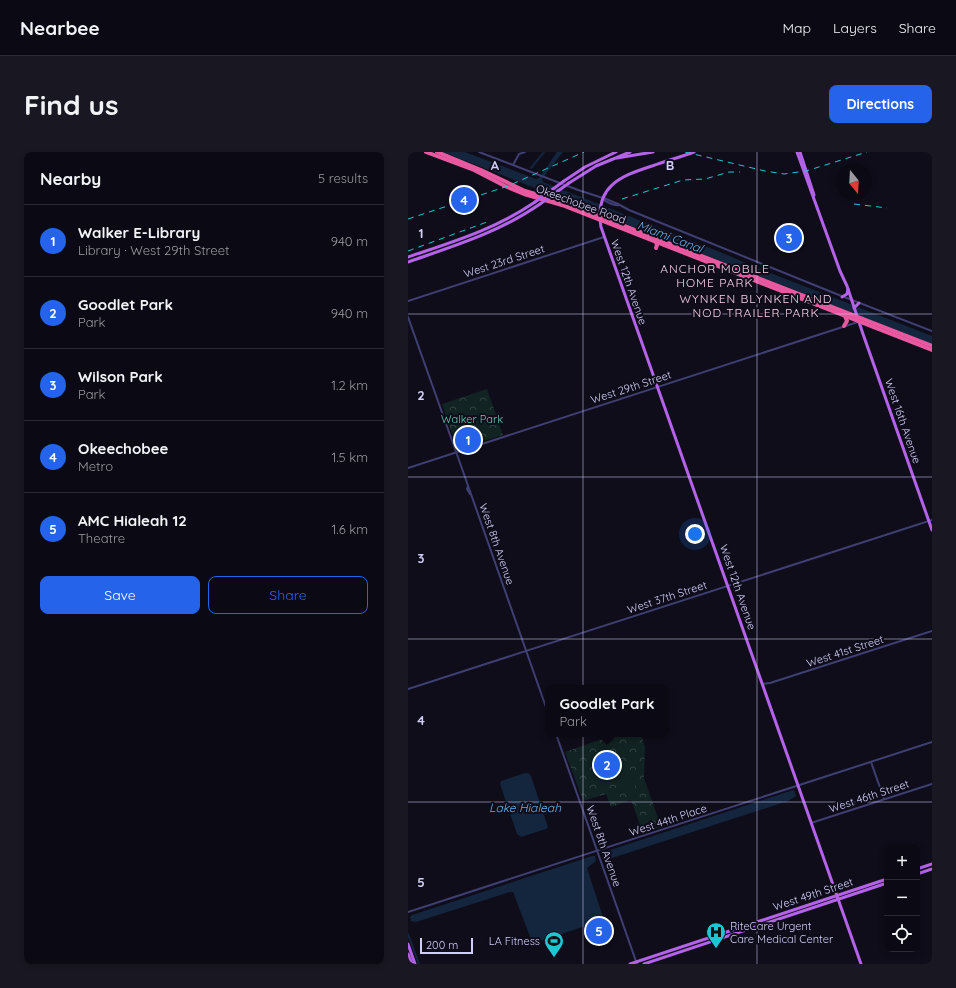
<!DOCTYPE html>
<meta charset="utf-8">
<style>
:root{--surface:#0b0a14;--page:#191822;--text:#f1f3f6;--muted:#9a9aa0;--line:#2b2b34;--accent:#2563eb}
body{margin:0;font-family:Quicksand,sans-serif;background:var(--page);color:var(--text)}
.controls{position:absolute;right:12px;bottom:12px;display:grid;overflow:hidden;border-radius:8px;box-shadow:0 2px 6px #0003}
.controls button{width:36px;height:36px;display:grid;place-items:center;padding:0;border:0;border-bottom:1px solid var(--line);background:var(--surface);color:var(--text);font:20px sans-serif}
.compass{position:absolute;left:428px;top:12px;width:36px;height:36px;border-radius:50%;background:var(--surface);box-shadow:0 2px 6px #0003;rotate:162deg}
.scale{position:absolute;left:12px;bottom:10px;width:53px;box-sizing:border-box;padding-left:4px;border:2px solid #d1cef8;border-top:0;font-size:11px;line-height:14px;white-space:nowrap;color:#d1cef8;-webkit-text-stroke:3px #0f0d1a;paint-order:stroke}
.you{position:absolute;left:287px;top:382px;width:14px;height:14px;margin:-10px;border:3px solid #fff;border-radius:50%;background:#1a73e8;box-shadow:0 0 0 6px #1a73e833}
.badge{display:grid;place-items:center;width:26px;height:26px;border-radius:50%;background:var(--accent);color:#fff;font-size:13px;font-weight:700}
.pin{position:absolute;translate:-50% -50%;border:2px solid #fff;box-shadow:0 1px 4px #0006}
.popup{position:absolute;left:137px;top:533px;width:124px;height:52px;box-sizing:border-box;display:grid;place-content:center;border-radius:8px;background:var(--surface);filter:drop-shadow(0 1px 3px #0005);font-size:13px;white-space:nowrap;color:var(--muted)}
.popup b{font-size:15px;color:var(--text)}
.popup::after{content:'';position:absolute;left:50%;top:100%;margin-left:-8px;border:8px solid transparent;border-top-color:var(--surface)}
.list{margin:0;padding:0;list-style:none}
h2{display:flex;justify-content:space-between;align-items:center;height:52px;margin:0;padding:0 16px;font-size:17px}
h2 small{font-size:13px;font-weight:400;color:var(--muted)}
.list li{display:grid;grid-template-columns:26px 1fr auto;gap:12px;align-items:center;box-sizing:border-box;height:72px;padding:0 16px;border-top:1px solid var(--line)}
.list b{display:block;font-size:15px;white-space:nowrap}
.list p{margin:0;font-size:13px;white-space:nowrap;color:var(--muted)}
.list em{font-size:13px;font-style:normal;color:var(--muted)}
.actions{display:flex;gap:8px;padding:12px 16px}
.actions a{flex:1;padding:9px 0;border:1px solid var(--accent);border-radius:8px;text-align:center;font-size:14px;color:var(--accent)}
.actions .main{background:var(--accent);color:#fff}
.icon{flex:none;width:22px;height:22px;fill:none;stroke:currentColor;stroke-width:2;stroke-linecap:round;stroke-linejoin:round}
.map{position:relative;flex:none;width:524px;height:812px;overflow:hidden;border-radius:8px}
header{display:flex;align-items:center;gap:24px;box-sizing:border-box;height:56px;padding:0 20px;background:var(--surface);border-bottom:1px solid var(--line)}
header strong{font-size:19px}
nav{display:flex;gap:22px;margin-inline-start:auto;font-size:14px}
.intro{display:flex;align-items:center;justify-content:space-between;box-sizing:border-box;height:96px;padding:0 24px}
h1{margin:0;font-size:28px}
.button{padding:10px 18px;border-radius:8px;background:var(--accent);color:#fff;font-size:14px;font-weight:700}
main{display:flex;gap:24px;padding:0 24px}
aside{flex:1;background:var(--surface);border-radius:8px;box-shadow:0 2px 6px #0003}
.map>svg:first-child{display:block}
.park{fill:url(#park-crowns)}
.pitch{fill:#112322}
.water{fill:#14253e}
.lines{fill:none;stroke-linecap:round;stroke-linejoin:round}
.canal{stroke:#14253e;stroke-width:2}
.minor{stroke:#3f3f73;stroke-width:2}
.major{stroke:#b463e9;stroke-width:3}
.highway{stroke:#e859a1;stroke-width:4}
.rail{stroke:#1ec6d4;stroke-width:1;stroke-dasharray:6 5;stroke-linecap:butt}
.major-bridge{stroke:#b463e9;stroke-width:3}
.grid{fill:none;stroke:#d1cef8;stroke-width:1;stroke-opacity:0.55}
.labels{text-anchor:middle;stroke-width:4;stroke-linejoin:round;paint-order:stroke}
.street-label{font-size:11px;fill:#d1cef8;stroke:#0f0d1a}
.park-label{font-size:11px;fill:#65cdb0;stroke:#0f0d1a}
.poi-label{font-size:11px;fill:#d1cef8;stroke:#0f0d1a;text-anchor:start}
.water-label{font-size:12px;font-style:italic;fill:#6ab2ea;stroke:#0f0d1a}
.neighbourhood-label{font-size:12px;letter-spacing:1px;fill:#f8cfea;stroke:#0f0d1a}
.grid-label{font-size:13px;text-anchor:middle;font-weight:bold;fill:#d1cef8;stroke:#0f0d1a;stroke-width:4;stroke-linejoin:round;paint-order:stroke}
</style>
<header>
<strong>Nearbee</strong>
<nav><a>Map</a><a>Layers</a><a>Share</a></nav>
</header>
<div class="intro"><h1>Find us</h1><a class="button">Directions</a></div>
<main>
<aside>
<h2>Nearby<small>5 results</small></h2>
<ul class="list">
<li><span class="badge">1</span><div><b>Walker E-Library</b><p>Library · West 29th Street</p></div><em>940 m</em></li>
<li><span class="badge">2</span><div><b>Goodlet Park</b><p>Park</p></div><em>940 m</em></li>
<li><span class="badge">3</span><div><b>Wilson Park</b><p>Park</p></div><em>1.2 km</em></li>
<li><span class="badge">4</span><div><b>Okeechobee</b><p>Metro</p></div><em>1.5 km</em></li>
<li><span class="badge">5</span><div><b>AMC Hialeah 12</b><p>Theatre</p></div><em>1.6 km</em></li>
</ul>
<div class="actions"><a class="main">Save</a><a>Share</a></div>
</aside>
<div class="map">
<svg width="524" height="812" viewBox="0 0 524 812">
<defs>
<pattern id="park-crowns" width="20" height="18" patternUnits="userSpaceOnUse"><rect width="20" height="18" fill="#112322"/><path d="M2 6a3 3 0 1 1 6 0M12 15a3 3 0 1 1 6 0" fill="none" stroke="#334243"/></pattern>
</defs>
<rect width="100%" height="100%" fill="#0f0d1a"/>
<g class="park">
<polygon points="79,237 95,283 49,297 34,252"/>
<polygon points="194,582 233,582 237,595 236,626 253,675 235,681 223,648 203,655 198,642 175,649 157,600 194,587"/>
</g>
<polygon class="pitch" points="219,610 227,634 210,640 202,616"/>
<g class="water">
<polygon points="35,0 57,0 128,27 131,26 149,0 155,0 134,27 135,30 317,102 347,115 524,184 524,192"/>
<polygon points="117,621 120,621 123,624 140,675 138,677 113,685 109,682 92,632 93,629"/>
<polygon points="385,638 386,638 388,644 380,649 201,707 196,707 195,702 196,700"/>
<polygon points="184,704 187,704 188,709 179,716 194,762 194,766 189,770 127,791 124,790 105,740 102,740 8,770 3,769 2,765 4,763"/>
</g>
<g class="lines">
<g class="canal">
<polyline points="123,16 136,0"/>
<polyline points="0,782 11,812"/>
</g>
<g class="minor">
<polyline points="71,0 170,38 198,47 210,52 221,58 426,141 524,179"/>
<polyline points="105,13 111,2 117,0"/>
<path d="M195,47C198,50 206,54 211,53"/>
<polyline points="0,149 196,85"/>
<path d="M0,165C47,297 94,428 140,561"/>
<polyline points="0,316 450,170"/>
<polyline points="60,334 59,337 62,342"/>
<polyline points="354,532 362,531 390,522 524,479"/>
<polyline points="0,537 524,368"/>
<polyline points="148,582 229,812"/>
<polyline points="463,610 476,647"/>
<polyline points="403,671 524,632"/>
<polyline points="0,760 524,590"/>
</g>
<g class="major">
<path d="M286,0C272,5 258,9 244,14C213,24 186,34 193,75L453,812"/>
<polyline points="389,0 432,119 439,134 455,182 524,378"/>
<polyline points="392,0 406,43"/>
<polyline points="209,6 245,0"/>
<polyline points="156,29 177,15 208,0"/>
<polyline points="161,31 188,14 222,0"/>
<path d="M0,105C44,90 88,77 127,50"/>
<path d="M0,110C46,94 92,80 132,52"/>
<polyline points="434,145 439,142 440,137"/>
<polyline points="446,156 451,151"/>
<polyline points="509,717 524,712"/>
<polyline points="509,722 524,717"/>
<polyline points="0,792 7,812"/>
<polyline points="0,802 4,812"/>
<polyline points="222,812 479,727"/>
<polyline points="236,812 479,731"/>
</g>
<g class="highway">
<polyline points="18,0 66,18 97,34 116,42 154,53 524,198"/>
<polyline points="29,0 73,18 117,39 158,51 524,194"/>
<polyline points="248,90 249,93 248,96"/>
<polyline points="436,174 439,169 437,164"/>
</g>
<g class="rail">
<polyline points="277,0 357,19 376,22 398,19 459,0"/>
<polyline points="214,47 275,28 297,27 321,20 332,20"/>
<polyline points="446,52 479,56"/>
<polyline points="0,67 100,34 176,0"/>
<polyline points="0,99 79,70"/>
</g>
<g class="major-bridge">
<polyline points="127,50 156,29"/>
<polyline points="132,52 161,31"/>
</g>
</g>
<path class="grid" d="M175,0V812M349,0V812M0,162H524M0,325H524M0,487H524M0,650H524"/>
<defs>
<symbol id="hospital-pin" viewBox="-11 -11 22 30"><path d="M0 17L-7.5 6A9.5 9.5 0 1 1 7.5 6Z" fill="#1ec6d4" stroke="#0f0d1a"/><path d="M-5-5h3v3.5h4V-5h3V5h-3V1.5h-4V5h-3Z" fill="#111"/></symbol>
<symbol id="stadium-pin" viewBox="-11 -11 22 30"><path d="M0 17L-7.5 6A9.5 9.5 0 1 1 7.5 6Z" fill="#1ec6d4" stroke="#0f0d1a"/><path d="M0-5a6.5 5 0 1 0 0 10a6.5 5 0 1 0 0-10ZM-3.5-1.8h7v3.6h-7Z" fill="#111"/></symbol>
</defs>
<g fill-rule="evenodd">
<use href="#hospital-pin" x="297" y="769" width="22" height="30"/>
<use href="#stadium-pin" x="135" y="778" width="22" height="30"/>
</g>
<g class="labels">
<g class="street-label">
<text transform="translate(173 52) rotate(20)" y="4">Okeechobee Road</text>
<text transform="translate(96 109) rotate(-18)" y="4">West 23rd Street</text>
<text transform="translate(221 130) rotate(71)" y="4">West 12th Avenue</text>
<text transform="translate(223 235) rotate(-18)" y="4">West 29th Street</text>
<text transform="translate(495 269) rotate(71)" y="4">West 16th Avenue</text>
<text transform="translate(89 392) rotate(71)" y="4">West 8th Avenue</text>
<text transform="translate(330 435) rotate(71)" y="4">West 12th Avenue</text>
<text transform="translate(259 445) rotate(-18)" y="4">West 37th Street</text>
<text transform="translate(437 499) rotate(-18)" y="4">West 41st Street</text>
<text transform="translate(461 644) rotate(-18)" y="4">West 46th Street</text>
<text transform="translate(260 668) rotate(-18)" y="4">West 44th Place</text>
<text transform="translate(196 694) rotate(71)" y="4">West 8th Avenue</text>
<text transform="translate(405 742) rotate(-18)" y="4">West 49th Street</text>
</g>
<g class="park-label">
<text x="64" y="271">Walker Park</text>
</g>
<g class="poi-label">
<text x="322" y="778">RiteCare Urgent<tspan x="322" dy="13">Care Medical Center</tspan></text>
<text x="132" y="793" text-anchor="end">LA Fitness</text>
</g>
<g class="water-label">
<text transform="translate(262 85) rotate(21)" y="4">Miami Canal</text>
<text x="117" y="660">Lake Hialeah</text>
</g>
<g class="neighbourhood-label">
<text x="307" y="121">ANCHOR MOBILE<tspan x="307" dy="14">HOME PARK</tspan></text>
<text x="348" y="151">WYNKEN BLYNKEN AND<tspan x="348" dy="14">NOD TRAILER PARK</tspan></text>
</g>
</g>
<g class="grid-label">
<text x="87" y="18">A</text>
<text x="262" y="18">B</text>
<text x="13" y="86">1</text>
<text x="13" y="248">2</text>
<text x="13" y="411">3</text>
<text x="13" y="573">4</text>
<text x="13" y="735">5</text>
</g>
</svg>
<div class="controls">
<button>+</button>
<button>−</button>
<button><svg class="icon" aria-label="locate" viewBox="0 0 24 24"><circle cx="12" cy="12" r="6"/><path d="M12 2v4M12 18v4M2 12h4M18 12h4"/></svg></button>
</div>
<svg class="compass" viewBox="-18 -18 36 36"><path d="M0-13l5 13h-10z" fill="#e53935"/><path d="M0 13l5-13h-10z" fill="#9a9aa0"/></svg>
<div class="scale">200 m</div>
<div class="you"></div>
<div class="pin badge" style="left:60px;top:288px">1</div>
<div class="pin badge" style="left:199px;top:613px">2</div>
<div class="popup"><b>Goodlet Park</b>Park</div>
<div class="pin badge" style="left:381px;top:86px">3</div>
<div class="pin badge" style="left:56px;top:48px">4</div>
<div class="pin badge" style="left:191px;top:779px">5</div>
</div>
</main>
